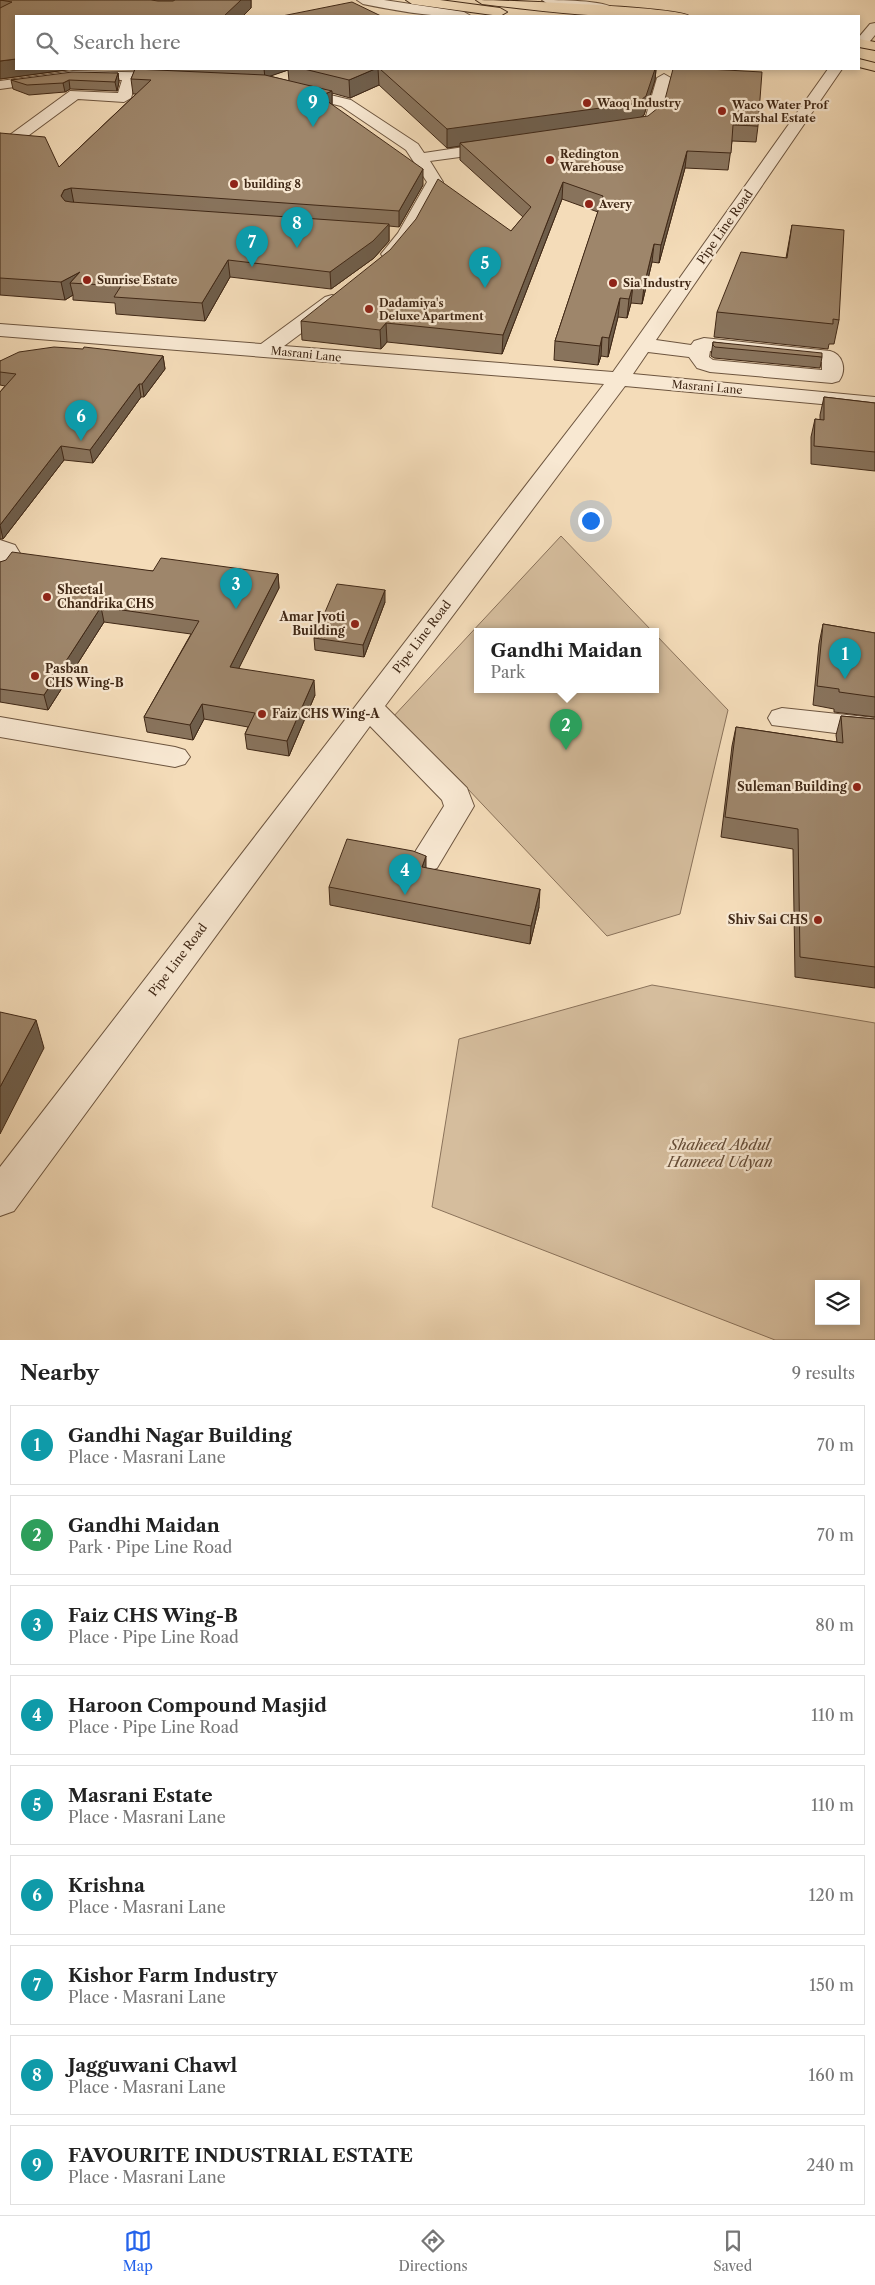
<!DOCTYPE html>
<meta charset="utf-8">
<style>
:root{--surface:#fff;--page:#f2f2f2;--text:#222;--muted:#767676;--line:#e0e0e0;--accent:#2563eb}
body{margin:0;font-family:"Libre Caslon Text",serif;background:var(--page);color:var(--text)}
.controls{position:absolute;right:15px;bottom:15px;display:grid;overflow:hidden;border-radius:0px;box-shadow:0 2px 8px #0003}
.controls button{width:45px;height:45px;display:grid;place-items:center;padding:0;border:0;border-bottom:1px solid var(--line);background:var(--surface);color:var(--text);font:25px sans-serif}
.you{position:absolute;left:590px;top:520px;width:18px;height:18px;margin:-12px;border:4px solid #fff;border-radius:50%;background:#1a73e8;box-shadow:0 0 0 8px #1a73e833}
.badge{display:grid;place-items:center;width:32px;height:32px;border-radius:50%;background:var(--accent);color:#fff;font-size:16px;font-weight:700}
.pin{position:absolute;translate:-50% -41px;filter:drop-shadow(0 1px 2px #0008)}
.pin::after{content:'';position:absolute;top:26px;width:18px;height:15px;background:inherit;clip-path:polygon(0 0,100% 0,50% 100%)}
.popup{position:absolute;left:474px;top:628px;width:185px;height:65px;box-sizing:border-box;display:grid;place-content:center;border-radius:0px;background:var(--surface);filter:drop-shadow(0 1px 4px #0005);font-size:16px;white-space:nowrap;color:var(--muted)}
.popup b{font-size:19px;color:var(--text)}
.popup::after{content:'';position:absolute;left:50%;top:100%;margin-left:-10px;border:10px solid transparent;border-top-color:var(--surface)}
.list{margin:0;padding:0;list-style:none}
h2{display:flex;justify-content:space-between;align-items:center;height:65px;margin:0;padding:0 20px;font-size:21px}
h2 small{font-size:16px;font-weight:400;color:var(--muted)}
.list li{display:grid;grid-template-columns:32px 1fr auto;gap:15px;align-items:center;box-sizing:border-box;height:80px;margin:0 10px 10px;padding:0 10px;border:1px solid var(--line);border-radius:0px}
.list b{display:block;font-size:19px;white-space:nowrap}
.list p{margin:0;font-size:16px;white-space:nowrap;color:var(--muted)}
.list em{font-size:16px;font-style:normal;color:var(--muted)}
.icon{flex:none;width:28px;height:28px;fill:none;stroke:currentColor;stroke-width:2;stroke-linecap:round;stroke-linejoin:round}
.map{position:relative;flex:none;width:875px;height:1340px;overflow:hidden}
.search{position:absolute;background:var(--surface);box-shadow:0 2px 8px #0003;left:15px;right:15px;top:15px;height:55px;display:flex;align-items:center;gap:12px;box-sizing:border-box;padding:0 18px;border-radius:0px;color:var(--muted);font-size:19px}
.sheet{height:875px;background:var(--surface)}
nav{display:flex;justify-content:space-around;align-items:center;box-sizing:border-box;height:70px;border-top:1px solid var(--line);background:var(--surface);font-size:14px;color:var(--muted)}
nav a{display:grid;justify-items:center;gap:2px}
nav .on{color:var(--accent)}
.map>svg:first-child{display:block}
.green{fill:#d5bd9d;stroke:#8a725a;fill-rule:evenodd}
.lines{fill:none;stroke-linecap:round;stroke-linejoin:round}
.minor-casing{stroke:#6d553f;stroke-width:2}
.highway-casing{stroke:#402816;stroke-width:2}
.minor{fill:#f8e8d2;fill-rule:evenodd}
.highway{fill:#f4dcb9;fill-rule:evenodd}
.wall{fill:#88735c;stroke:#402816;fill-rule:evenodd}
.shaded-wall{fill:#6f5e4b;stroke:#402816}
.building{fill:#9e866b;stroke:#402816}
.poi-dot{fill:#8f2418;stroke:#f8e8d2;stroke-width:2}
.labels{text-anchor:middle;stroke-width:4.5;stroke-linejoin:round;paint-order:stroke}
.far-poi-label{font-size:11px;font-weight:bold;fill:#402816;stroke:#f8e8d2;text-anchor:start}
.far-street-label{font-size:11px;fill:#402816;stroke:#f8e8d2}
.street-label{font-size:12px;fill:#402816;stroke:#f8e8d2}
.poi-label{font-size:12px;font-weight:bold;fill:#402816;stroke:#f8e8d2;text-anchor:start}
.near-park-label{font-size:15px;font-style:italic;fill:#654d38;stroke:#f8e8d2}
</style>
<div class="map">
<svg width="875" height="1340" viewBox="0 0 875 1340">
<rect width="100%" height="100%" fill="#f4dcb9"/>
<filter id="stains"><feTurbulence type="fractalNoise" baseFrequency=".004" numOctaves="4"/><feColorMatrix values="0 0 0 0 .2 0 0 0 0 .09 0 0 0 0 .02 0 0 0 .5 -.17"/></filter>
<radialGradient id="worn" r=".72"><stop offset=".6" stop-color="#630" stop-opacity="0"/><stop offset="1" stop-color="#630" stop-opacity=".3"/></radialGradient>
<g class="green">
<polygon points="561,536 652,631 477,631 477,689 655,689 655,634 728,710 680,914 607,936 449,769 379,732"/>
<path d="M652,985L875,1023V1340H775L432,1207L459,1039ZM819,1284H856V1321H819Z"/>
</g>
<g class="lines">
<defs>
<g id="minor">
<path d="M357,0H384L464,12L471,16C434,18 399,11 363,4Z"/>
<path d="M542,0C557,0 605,0 615,9L608,13L548,4Z"/>
<polygon points="875,23 875,35 866,46 859,47 859,37 870,24"/>
<path d="M828,69H842L656,340L691,345L694,341L704,338L830,351C843,354 847,370 839,381L832,383L710,372L697,368L689,357L648,352L633,374L875,397V409L625,386L385,706L467,788L474,806L437,868L426,872L415,868L410,860L444,806L442,800L370,726L14,1211L0,1216V1167L604,384L0,336V324L261,344L325,297L332,295L339,297L342,301L339,305L284,346L613,372ZM710,351L822,362V370L713,360L709,357Z"/>
<polygon points="73,71 170,73 177,77 170,81 136,81 131,98 124,102 78,99 17,144 0,147 0,137 7,137 70,91 118,93 122,80 73,79 0,89 0,81"/>
<path d="M664,74L671,78C664,106 661,141 621,131L619,128L621,125L636,123L646,116L657,78Z"/>
<path d="M297,87L351,100L418,144L424,153L497,142L503,144L505,147L503,150L497,152L430,161L443,182C434,199 411,251 395,258C391,260 387,259 384,258L381,254L398,233L427,182L406,150L341,106L292,94L290,91L292,88Z"/>
<polygon points="0,540 15,545 21,555 9,572 0,575"/>
<polygon points="782,708 875,718 875,738 772,725 768,718 772,711"/>
<polygon points="0,717 175,747 185,750 190,757 185,764 175,767 0,737"/>
</g>
<g id="highway">
<polygon points="406,0 440,0 500,8 507,12 500,16 412,4"/>
<path d="M476,0C500,0 681,7 689,16C621,21 549,12 482,4Z"/>
<polygon points="859,39 875,42 875,50 859,47"/>
<polygon points="859,59 875,63 875,71 859,67"/>
</g>
</defs>
<use href="#minor" class="minor-casing"/>
<use href="#highway" class="highway-casing"/>
<use href="#minor" class="minor"/>
<use href="#highway" class="highway"/>
</g>
<g class="wall">
<path d="M0,0H251V8L243,16H16V69H656L655,80L644,115L642,117L758,126L756,142L732,141L728,170L685,168L659,263L652,262L642,304L631,303L627,318L618,317L608,357L601,356L598,365L554,360L555,341L598,212L562,199L502,354L387,342L381,349L302,340L301,321L511,231L523,217L460,160V146L447,148L379,85L350,98L332,93V105L423,185L399,227L389,226V241L374,258L331,289L230,277L205,321L116,314L115,303L73,300V295L65,300L0,295V133L59,167L136,94H133L131,79L135,70L73,69L0,79ZM288,70L289,81L269,76Z"/>
<polygon points="118,73 119,82 117,91 70,89 65,92 29,95 13,89 11,80"/>
<polygon points="792,225 839,320 834,344 829,344 828,349 714,337 717,312 786,258"/>
<polygon points="713,342 822,357 820,368 714,358 711,356"/>
<polygon points="163,356 165,369 144,397 141,397 93,463 64,460 3,539 0,539 0,392 5,386 0,385 0,361"/>
<polygon points="824,397 875,403 875,471 811,464 811,437 815,419 820,420 820,415"/>
<polygon points="0,562 153,571 278,574 279,588 238,669 315,695 289,756 247,749 245,734 248,727 204,719 193,740 147,732 144,717 191,634 104,622 48,710 0,702"/>
<polygon points="385,602 364,657 315,650 314,638"/>
<polygon points="823,624 875,633 875,717 834,712 834,709 813,705 819,644"/>
<polygon points="841,716 875,719 875,988 795,977 793,849 721,837 732,746 736,727 837,742 836,735"/>
<polygon points="426,868 539,907 530,944 330,905 329,887"/>
</g>
<g class="shaded-wall">
<polygon points="237,0 251,0 251,8 243,16 224,16"/>
<polygon points="16,59 16,69 73,69 0,79 0,61"/>
<polygon points="264,69 288,69 288,70 265,78"/>
<polygon points="375,69 378,69 379,85 350,98 349,80"/>
<polygon points="655,69 656,69 655,80 644,115 635,121 460,143 460,146 447,148 447,129"/>
<polygon points="118,73 119,82 117,91 115,82"/>
<polygon points="69,80 70,89 65,92 63,83"/>
<polygon points="332,91 332,106 320,96"/>
<polygon points="687,151 685,168 659,263 661,245"/>
<polygon points="423,169 423,185 399,227 399,211"/>
<polygon points="563,182 562,199 502,354 503,335"/>
<polygon points="71,188 74,204 66,206 61,196 64,190"/>
<polygon points="389,224 389,241 374,258 331,289 330,272"/>
<polygon points="654,244 652,262 642,304 644,286"/>
<polygon points="228,260 230,277 205,321 202,303"/>
<polygon points="80,272 70,283 73,295 65,300 61,282"/>
<polygon points="633,285 631,303 627,318 629,299"/>
<polygon points="620,298 618,317 608,357 609,338"/>
<polygon points="386,323 387,342 381,349 380,330"/>
<polygon points="602,337 601,356 598,365 600,346"/>
<polygon points="163,356 165,369 144,397 142,384"/>
<polygon points="139,384 141,397 93,463 90,450"/>
<polygon points="61,446 64,460 3,539 0,525"/>
<polygon points="278,574 279,588 232,682 230,667"/>
<polygon points="385,590 385,602 364,657 363,645"/>
<polygon points="101,607 104,622 48,710 44,695"/>
<polygon points="314,680 315,695 289,756 287,741"/>
<polygon points="202,704 204,719 193,740 190,725"/>
<polygon points="426,856 426,874 422,867"/>
<polygon points="540,889 539,907 530,944 531,926"/>
<polygon points="36,1020 44,1048 0,1134 0,1087"/>
</g>
<g class="building">
<polygon points="0,0 151,0 158,1 173,1 175,0 241,0 224,16 16,16 16,59 0,61 0,8 12,2"/>
<polygon points="352,2 381,16 282,16"/>
<polygon points="135,69 265,75 332,91 320,96 423,169 399,211 71,188 64,190 61,196 65,201 71,202 389,224 373,241 330,272 228,260 202,303 114,297 121,286 70,283 80,272 61,282 0,278 0,133 45,137 59,167 151,80 131,79"/>
<polygon points="304,69 375,69 349,80"/>
<polygon points="380,69 655,69 646,96 637,103 447,129"/>
<polygon points="673,69 708,69 762,72 758,126 733,125 731,153 687,151 661,245 654,244 644,286 633,285 629,299 620,298 609,338 602,337 600,346 555,341 603,196 563,182 503,335 386,323 380,330 301,321 390,250 416,219 438,179 511,231 531,207 460,143 648,116 664,103"/>
<polygon points="72,72 118,73 115,82 69,80 63,83 27,85 11,80"/>
<polygon points="792,225 844,230 839,320 833,319 833,324 717,312 741,252 787,258"/>
<polygon points="713,342 822,353 822,357 715,347 713,345"/>
<polygon points="54,347 83,349 84,347 163,356 142,384 139,384 90,450 61,446 0,525 0,392 16,374 0,372 0,361 19,352"/>
<polygon points="824,397 875,403 875,452 814,446 815,419 824,420"/>
<polygon points="12,552 153,571 161,558 278,574 230,667 314,680 287,741 245,734 255,713 202,704 190,725 144,717 199,621 101,607 44,695 0,689 0,562 6,560"/>
<polygon points="337,584 385,590 363,645 314,638"/>
<polygon points="823,624 875,633 875,697 839,692 839,689 817,686"/>
<polygon points="841,716 875,719 875,967 800,957 798,829 725,817 736,727 843,743"/>
<polygon points="347,839 413,851 426,856 422,867 540,889 531,926 329,887"/>
<polygon points="0,1012 36,1020 0,1087"/>
</g>
<g class="poi-dot">
<circle cx="587" cy="103" r="5"/>
<circle cx="722" cy="111" r="5"/>
<circle cx="550" cy="160" r="5"/>
<circle cx="234" cy="184" r="5"/>
<circle cx="589" cy="204" r="5"/>
<circle cx="87" cy="280" r="5"/>
<circle cx="613" cy="283" r="5"/>
<circle cx="369" cy="309" r="5"/>
<circle cx="47" cy="597" r="5"/>
<circle cx="355" cy="624" r="5"/>
<circle cx="35" cy="676" r="5"/>
<circle cx="262" cy="714" r="5"/>
<circle cx="857" cy="787" r="5"/>
<circle cx="818" cy="920" r="5"/>
</g>
<g class="labels">
<g class="far-poi-label">
<text x="597" y="107">Waoq Industry</text>
<text x="732" y="109">Waco Water Prof<tspan x="732" dy="13">Marshal Estate</tspan></text>
<text x="560" y="158">Redington<tspan x="560" dy="13">Warehouse</tspan></text>
<text x="244" y="188">building 8</text>
<text x="599" y="208">Avery</text>
<text x="97" y="284">Sunrise Estate</text>
<text x="623" y="287">Sia Industry</text>
<text x="379" y="307">Dadamiya's<tspan x="379" dy="13">Deluxe Apartment</tspan></text>
</g>
<g class="far-street-label">
<text transform="translate(306 354) rotate(6)" y="4">Masrani Lane</text>
<text transform="translate(707 387) rotate(5)" y="4">Masrani Lane</text>
</g>
<g class="street-label">
<text transform="translate(725 227) rotate(-55)" y="4">Pipe Line Road</text>
<text transform="translate(422 637) rotate(-53)" y="4">Pipe Line Road</text>
<text transform="translate(178 960) rotate(-53)" y="4">Pipe Line Road</text>
</g>
<g class="poi-label">
<text x="57" y="594">Sheetal<tspan x="57" dy="14">Chandrika CHS</tspan></text>
<text x="345" y="621" text-anchor="end">Amar Jyoti<tspan x="345" dy="14">Building</tspan></text>
<text x="45" y="673">Pasban<tspan x="45" dy="14">CHS Wing-B</tspan></text>
<text x="272" y="718">Faiz CHS Wing-A</text>
<text x="847" y="791" text-anchor="end">Suleman Building</text>
<text x="808" y="924" text-anchor="end">Shiv Sai CHS</text>
</g>
<g class="near-park-label">
<text x="720" y="1150">Shaheed Abdul<tspan x="720" dy="17">Hameed Udyan</tspan></text>
</g>
</g>
<rect width="100%" height="100%" filter="url(#stains)"/>
<rect width="100%" height="100%" fill="url(#worn)"/>
</svg>
<div class="controls">
<button><svg class="icon" aria-label="layers" viewBox="0 0 24 24"><path d="M12 4l9 5-9 5-9-5zM3 14l9 5 9-5"/></svg></button>
</div>
<div class="you"></div>
<div class="pin badge" style="left:845px;top:679px;background:#0f9aa8">1</div>
<div class="pin badge" style="left:566px;top:750px;background:#2e9e5b">2</div>
<div class="popup"><b>Gandhi Maidan</b>Park</div>
<div class="pin badge" style="left:236px;top:609px;background:#0f9aa8">3</div>
<div class="pin badge" style="left:405px;top:895px;background:#0f9aa8">4</div>
<div class="pin badge" style="left:485px;top:288px;background:#0f9aa8">5</div>
<div class="pin badge" style="left:81px;top:441px;background:#0f9aa8">6</div>
<div class="pin badge" style="left:252px;top:267px;background:#0f9aa8">7</div>
<div class="pin badge" style="left:297px;top:248px;background:#0f9aa8">8</div>
<div class="pin badge" style="left:313px;top:127px;background:#0f9aa8">9</div>
<div class="search"><svg class="icon" aria-label="search" viewBox="0 0 24 24"><circle cx="10" cy="10" r="6"/><path d="M15 15l6 6"/></svg>Search here</div>
</div>
<section class="sheet">
<h2>Nearby<small>9 results</small></h2>
<ul class="list">
<li><span class="badge" style="background:#0f9aa8">1</span><div><b>Gandhi Nagar Building</b><p>Place · Masrani Lane</p></div><em>70 m</em></li>
<li><span class="badge" style="background:#2e9e5b">2</span><div><b>Gandhi Maidan</b><p>Park · Pipe Line Road</p></div><em>70 m</em></li>
<li><span class="badge" style="background:#0f9aa8">3</span><div><b>Faiz CHS Wing-B</b><p>Place · Pipe Line Road</p></div><em>80 m</em></li>
<li><span class="badge" style="background:#0f9aa8">4</span><div><b>Haroon Compound Masjid</b><p>Place · Pipe Line Road</p></div><em>110 m</em></li>
<li><span class="badge" style="background:#0f9aa8">5</span><div><b>Masrani Estate</b><p>Place · Masrani Lane</p></div><em>110 m</em></li>
<li><span class="badge" style="background:#0f9aa8">6</span><div><b>Krishna</b><p>Place · Masrani Lane</p></div><em>120 m</em></li>
<li><span class="badge" style="background:#0f9aa8">7</span><div><b>Kishor Farm Industry</b><p>Place · Masrani Lane</p></div><em>150 m</em></li>
<li><span class="badge" style="background:#0f9aa8">8</span><div><b>Jagguwani Chawl</b><p>Place · Masrani Lane</p></div><em>160 m</em></li>
<li><span class="badge" style="background:#0f9aa8">9</span><div><b>FAVOURITE INDUSTRIAL ESTATE</b><p>Place · Masrani Lane</p></div><em>240 m</em></li>
</ul>
</section>
<nav>
<a class="on"><svg class="icon" aria-label="map" viewBox="0 0 24 24"><path d="M3 6l6-2 6 2 6-2v14l-6 2-6-2-6 2zM9 4v14M15 6v14"/></svg>Map</a>
<a><svg class="icon" aria-label="directions" viewBox="0 0 24 24"><path d="M12 3l9 9-9 9-9-9zM9 14v-3h6M13 9l2 2-2 2"/></svg>Directions</a>
<a><svg class="icon" aria-label="saved" viewBox="0 0 24 24"><path d="M7 4h10v16l-5-4-5 4z"/></svg>Saved</a>
</nav>
